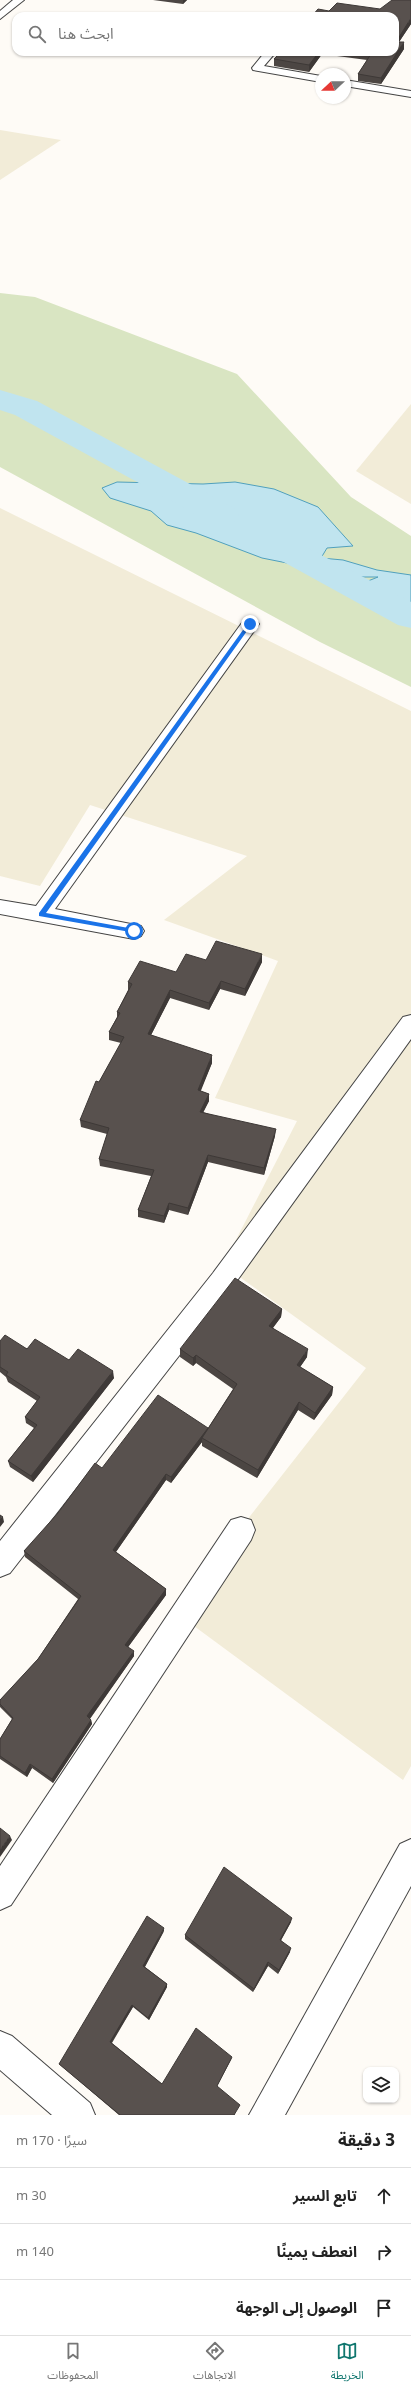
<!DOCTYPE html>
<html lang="ar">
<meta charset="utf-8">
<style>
:root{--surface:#fff;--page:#f2f2f2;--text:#222;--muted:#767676;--line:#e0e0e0;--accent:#0f766e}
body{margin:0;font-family:Georgia,"Noto Sans Arabic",serif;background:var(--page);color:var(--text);direction:rtl}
.controls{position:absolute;right:12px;bottom:12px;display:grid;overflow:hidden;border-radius:8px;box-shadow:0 1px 3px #0004}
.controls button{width:36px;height:36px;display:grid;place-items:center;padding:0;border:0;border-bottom:1px solid var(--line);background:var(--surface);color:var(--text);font:20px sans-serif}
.compass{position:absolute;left:315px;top:68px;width:36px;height:36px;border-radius:50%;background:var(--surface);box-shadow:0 1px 3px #0004;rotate:248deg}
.stop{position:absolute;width:12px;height:12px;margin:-9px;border:3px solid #1a73e8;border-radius:50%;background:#fff}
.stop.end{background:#1a73e8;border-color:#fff;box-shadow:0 1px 4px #0008}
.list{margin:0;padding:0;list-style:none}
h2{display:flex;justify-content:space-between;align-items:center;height:52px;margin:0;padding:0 16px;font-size:17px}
h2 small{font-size:13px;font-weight:400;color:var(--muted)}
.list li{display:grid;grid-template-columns:26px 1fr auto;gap:12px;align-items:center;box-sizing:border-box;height:56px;padding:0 16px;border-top:1px solid var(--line)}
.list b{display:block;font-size:15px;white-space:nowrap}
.list em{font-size:13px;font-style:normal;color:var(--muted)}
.icon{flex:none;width:22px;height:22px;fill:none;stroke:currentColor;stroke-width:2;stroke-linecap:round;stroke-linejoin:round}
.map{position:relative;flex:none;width:411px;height:2115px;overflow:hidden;direction:ltr}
.search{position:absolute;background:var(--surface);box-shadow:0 1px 3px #0004;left:12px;right:12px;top:12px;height:44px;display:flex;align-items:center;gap:10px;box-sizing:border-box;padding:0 14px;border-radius:12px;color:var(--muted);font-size:15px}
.sheet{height:220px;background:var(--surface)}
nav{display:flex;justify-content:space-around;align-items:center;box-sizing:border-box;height:56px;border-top:1px solid var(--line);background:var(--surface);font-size:11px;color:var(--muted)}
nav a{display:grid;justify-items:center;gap:2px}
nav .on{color:var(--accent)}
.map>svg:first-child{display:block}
.farmland{fill:#f2ecd8}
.green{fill:#d9e5c2}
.water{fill:#c0e4ef;stroke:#50a0bd}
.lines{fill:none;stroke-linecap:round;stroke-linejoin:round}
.river{fill:#c0e4ef;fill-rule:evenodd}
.minor-casing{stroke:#444;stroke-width:2}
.minor{fill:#fff;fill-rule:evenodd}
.wall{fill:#4c4643}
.shaded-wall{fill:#3e3937}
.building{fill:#58514e;stroke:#3e3937}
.route{fill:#1a73e8}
</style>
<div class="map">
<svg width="411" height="2115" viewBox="0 0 411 2115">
<rect width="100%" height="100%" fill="#fefbf6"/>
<g class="farmland">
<polygon points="0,130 61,140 0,180"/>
<polygon points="411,404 411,504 356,471"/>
<polygon points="0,508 411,711 411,1766 403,1780 175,1612 366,1368 223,1265 297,1121 215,1098 278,961 164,920 247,856 90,805 40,886 0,876"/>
</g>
<polygon class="green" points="0,293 35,297 237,374 351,497 411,536 411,687 320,642 0,467"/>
<polygon class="water" points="117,482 203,484 235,482 274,489 318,507 353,546 327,548 321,558 343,560 377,570 411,575 411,612 374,604 358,591 368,581 378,577 357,577 349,585 312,568 262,558 196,533 167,525 151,511 110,498 102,488"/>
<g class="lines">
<g class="river">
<polygon points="0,390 37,401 234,508 239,515 234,522 222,525 210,522 15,415 0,410"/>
<polygon points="292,542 304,546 411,602 411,628 398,625 280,560 274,553 280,546"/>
</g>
<defs>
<g id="minor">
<polygon points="13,0 24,0 0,19 0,11"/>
<polygon points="265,52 276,52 264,66 321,76 321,82 253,70 252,68"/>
<polygon points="345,80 411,91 411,97 345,86"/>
<polygon points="250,619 256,620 259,624 55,909 141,926 144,931 141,936 134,939 0,914 0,900 36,906 244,620"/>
<polygon points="411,1015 411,1039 231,1289 10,1573 0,1577 0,1541 213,1273 403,1017"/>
<polygon points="241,1517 251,1520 255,1530 251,1540 11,1905 0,1910 0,1866 231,1520"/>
<polygon points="411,1839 411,1886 285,2115 249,2115 400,1844"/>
<polygon points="0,2031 12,2036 90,2103 95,2115 52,2115 0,2070"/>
</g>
</defs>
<use href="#minor" class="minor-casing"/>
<use href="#minor" class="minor"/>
</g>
<g class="wall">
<polygon points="153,0 187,0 183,4"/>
<polygon points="395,16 411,24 399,42 404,49 381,84 358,81 358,74 367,60 322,54 309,72 274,66 274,59 281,52 395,52"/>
<polygon points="206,960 262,962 245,996 220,989 209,1010 170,998 151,1035 212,1063 200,1091 209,1094 209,1101 203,1112 275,1136 264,1175 208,1162 188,1215 169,1210 164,1223 138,1217 138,1210 151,1176 100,1166 99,1159 107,1134 81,1127 80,1120 99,1082 121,1043 109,1040 109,1032 117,1017 117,1012 128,990 128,982 176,972"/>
<polygon points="282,1309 281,1317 273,1328 307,1357 300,1367 333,1387 332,1395 314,1420 298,1410 257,1478 202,1446 202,1442 171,1483 166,1480 116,1552 166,1589 166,1595 128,1647 134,1656 90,1719 91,1720 92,1724 53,1783 32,1768 27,1777 0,1759 0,1739 12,1719 0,1707 0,1700 38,1659 78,1599 25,1557 24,1551 102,1468 208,1428 233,1389 196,1363 193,1366 180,1357 180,1349"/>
<polygon points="0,1341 69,1360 114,1378 33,1482 10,1467 8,1461 34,1428 26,1423 25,1417 37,1401 8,1382 6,1377 0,1372"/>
<polygon points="291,1922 281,1940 290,1952 278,1974 268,1966 253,1992 185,1939 185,1935"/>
<polygon points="164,1931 145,1967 167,1984 167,1987 149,2020 133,2007 112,2043 162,2084 232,2058 217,2086 235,2115 119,2115 59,2064"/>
</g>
<g class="shaded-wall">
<polygon points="183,0 187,0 183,4"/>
<polygon points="411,18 411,24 395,48 396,42"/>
<polygon points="404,42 404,49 381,84 381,78"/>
<polygon points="319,52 322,52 322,54 309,72 309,65"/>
<polygon points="262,954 262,962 245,996 245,989"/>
<polygon points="221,981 220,989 209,1010 209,1003"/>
<polygon points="170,990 170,998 148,1041 148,1034"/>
<polygon points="212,1055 212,1063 198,1098 198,1090"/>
<polygon points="209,1094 209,1101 200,1119 200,1112"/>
<polygon points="276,1129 275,1136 264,1175 264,1168"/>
<polygon points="208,1155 208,1162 188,1215 188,1208"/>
<polygon points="169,1203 169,1210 164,1223 164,1216"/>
<polygon points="282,1309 281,1317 268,1334 269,1326"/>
<polygon points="308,1349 307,1357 296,1373 297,1365"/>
<polygon points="196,1355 196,1363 193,1366 193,1358"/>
<polygon points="113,1371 114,1378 33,1482 31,1476"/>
<polygon points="333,1387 332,1395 314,1420 315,1413"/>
<polygon points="299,1402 298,1410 257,1478 258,1470"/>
<polygon points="208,1428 202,1438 202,1442 171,1483 171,1477"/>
<polygon points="166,1474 166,1480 113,1556 113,1550"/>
<polygon points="3,1517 4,1522 0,1527 0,1520"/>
<polygon points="166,1589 166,1595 126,1650 125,1645"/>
<polygon points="134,1651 134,1656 88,1721 87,1716"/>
<polygon points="91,1720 92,1724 53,1783 52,1779"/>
<polygon points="30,1764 32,1768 27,1777 25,1773"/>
<polygon points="10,1836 12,1840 0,1857 0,1850"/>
<polygon points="292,1918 291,1922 279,1944 280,1940"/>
<polygon points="164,1928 164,1931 144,1968 143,1966"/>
<polygon points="291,1948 290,1952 278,1974 279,1970"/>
<polygon points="268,1962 268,1966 253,1992 254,1989"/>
<polygon points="167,1984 167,1987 149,2020 148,2018"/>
<polygon points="132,2005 133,2007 111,2043 110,2042"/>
</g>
<g class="building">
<polygon points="392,0 411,0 411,18 396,42 404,42 381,78 358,74 371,54 358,52 395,52 395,16 312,16 318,9 329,11 337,3 380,9"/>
<polygon points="281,52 319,52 309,65 274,59"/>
<polygon points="216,941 262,954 245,989 221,981 209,1003 170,990 148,1034 212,1055 198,1090 209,1094 200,1112 276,1129 264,1168 208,1155 188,1208 169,1203 164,1216 138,1210 154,1170 99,1159 109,1128 80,1120 96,1081 99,1082 124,1037 109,1032 120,1013 117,1012 132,984 128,982 140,961 176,972 186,954 206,960"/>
<polygon points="235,1278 282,1309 269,1326 308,1349 297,1365 333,1387 315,1413 299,1402 258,1470 202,1438 237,1384 196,1355 193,1358 180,1349"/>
<polygon points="5,1335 27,1349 35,1339 69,1360 78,1349 113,1371 31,1476 8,1461 37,1425 25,1417 40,1397 6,1375 8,1372 0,1367 0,1341"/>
<polygon points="158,1395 208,1428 171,1477 166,1474 113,1550 166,1589 125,1645 134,1651 87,1716 91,1720 52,1779 30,1764 25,1773 0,1756 0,1739 13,1718 0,1704 0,1700 38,1659 81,1596 24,1551 58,1513 95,1463 102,1468"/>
<polygon points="0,1515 3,1517 0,1520"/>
<polygon points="0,1828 10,1836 0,1850"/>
<polygon points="224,1867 292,1918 280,1940 291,1948 279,1970 268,1962 254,1989 185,1935"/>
<polygon points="147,1916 164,1928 143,1966 167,1984 148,2018 132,2005 110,2042 162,2084 196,2028 232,2057 217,2086 240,2105 234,2115 120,2115 59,2064"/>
</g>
<polygon class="route" points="248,623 252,624 46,913 134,929 136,933 39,916 39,913"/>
</svg>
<div class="controls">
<button><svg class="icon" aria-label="layers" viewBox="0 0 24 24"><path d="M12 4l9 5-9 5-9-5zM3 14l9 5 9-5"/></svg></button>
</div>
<svg class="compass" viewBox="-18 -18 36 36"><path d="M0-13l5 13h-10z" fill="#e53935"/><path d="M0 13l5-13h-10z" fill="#767676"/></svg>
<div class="stop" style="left:134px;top:931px"></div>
<div class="stop end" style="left:250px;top:624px"></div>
<div class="search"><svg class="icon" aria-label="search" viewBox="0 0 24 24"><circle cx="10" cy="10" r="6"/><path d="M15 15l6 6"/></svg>ابحث هنا</div>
</div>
<section class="sheet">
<h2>3 دقيقة<small>سيرًا · 170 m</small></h2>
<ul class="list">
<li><svg class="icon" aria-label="ahead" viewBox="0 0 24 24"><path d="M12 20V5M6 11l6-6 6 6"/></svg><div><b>تابع السير</b></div><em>30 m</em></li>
<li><svg class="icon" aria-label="right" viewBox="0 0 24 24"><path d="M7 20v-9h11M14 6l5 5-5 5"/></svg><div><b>انعطف يمينًا</b></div><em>140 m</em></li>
<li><svg class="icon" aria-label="arrive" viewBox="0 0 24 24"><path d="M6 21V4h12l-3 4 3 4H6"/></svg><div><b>الوصول إلى الوجهة</b></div></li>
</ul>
</section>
<nav>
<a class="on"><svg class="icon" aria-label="map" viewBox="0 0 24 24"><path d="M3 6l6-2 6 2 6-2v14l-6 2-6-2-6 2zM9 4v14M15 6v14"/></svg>الخريطة</a>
<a><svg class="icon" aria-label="directions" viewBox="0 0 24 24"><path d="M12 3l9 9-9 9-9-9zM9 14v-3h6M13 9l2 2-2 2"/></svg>الاتجاهات</a>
<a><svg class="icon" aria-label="saved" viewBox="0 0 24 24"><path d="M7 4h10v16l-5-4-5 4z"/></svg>المحفوظات</a>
</nav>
